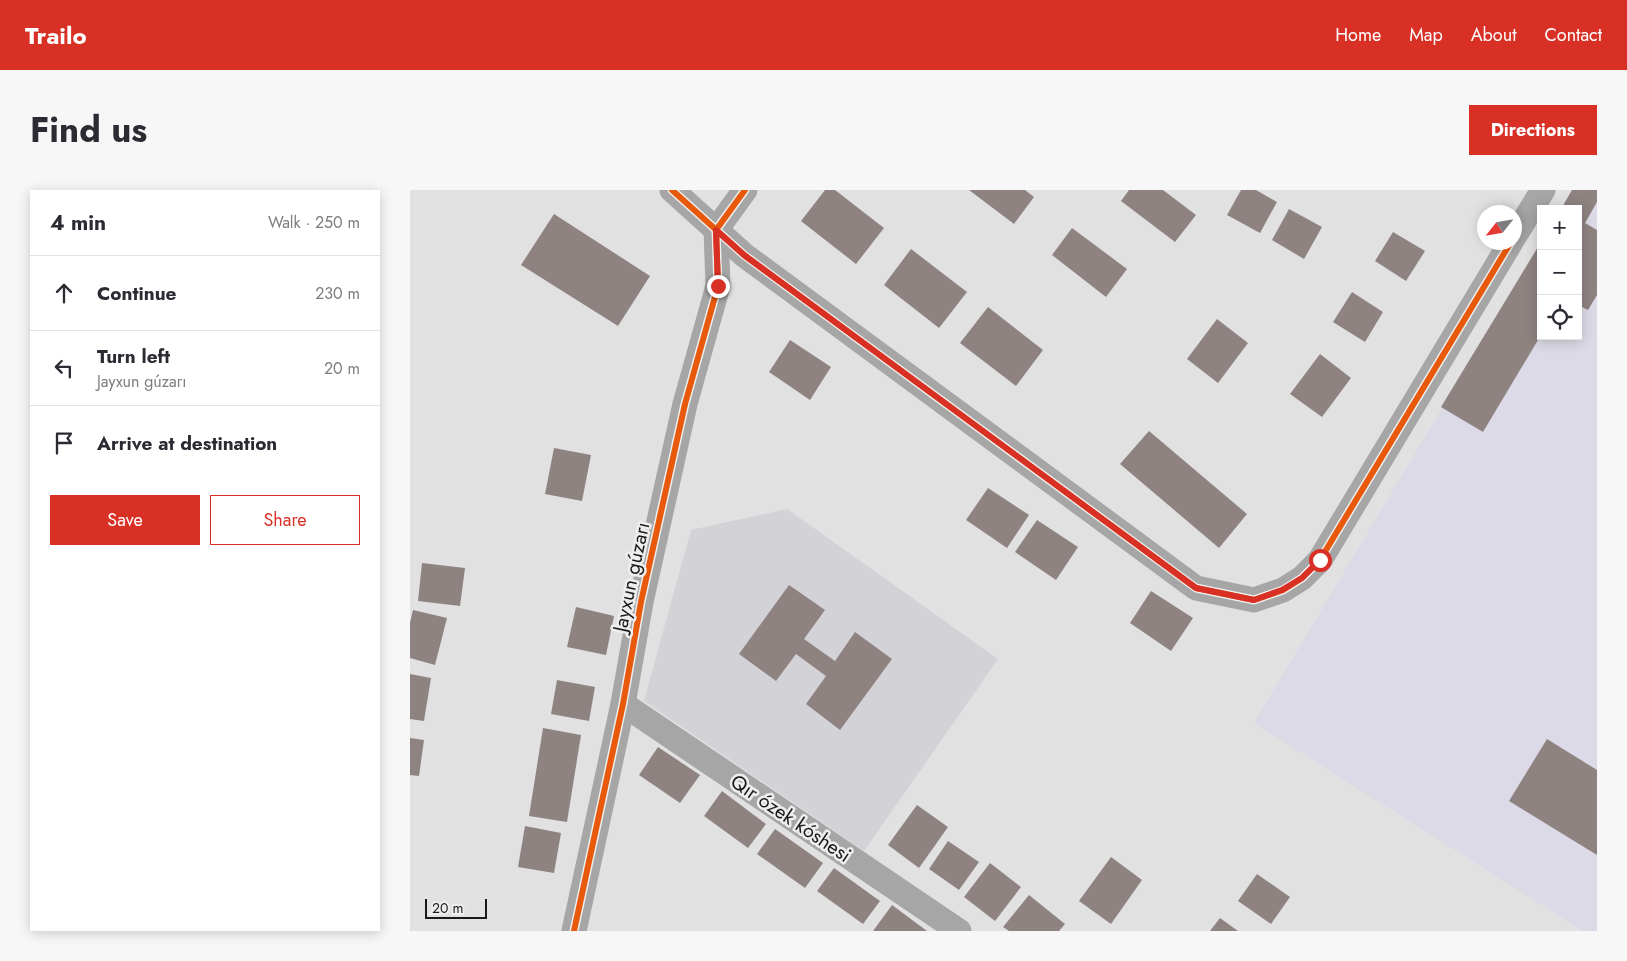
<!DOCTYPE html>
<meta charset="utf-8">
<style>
:root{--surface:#fff;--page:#f7f7f7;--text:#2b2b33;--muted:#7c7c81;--line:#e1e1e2;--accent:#d93025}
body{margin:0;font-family:Jost,sans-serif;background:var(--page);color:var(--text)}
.controls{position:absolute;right:15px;top:15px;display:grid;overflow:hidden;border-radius:0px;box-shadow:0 2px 12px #0003}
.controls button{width:45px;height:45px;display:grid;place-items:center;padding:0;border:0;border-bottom:1px solid var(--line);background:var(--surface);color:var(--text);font:25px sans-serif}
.compass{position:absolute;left:1067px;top:15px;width:45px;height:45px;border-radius:50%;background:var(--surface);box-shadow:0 2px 12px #0003;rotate:239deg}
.scale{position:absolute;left:15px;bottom:12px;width:62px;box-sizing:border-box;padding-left:5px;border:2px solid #191919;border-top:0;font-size:14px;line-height:18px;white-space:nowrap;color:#191919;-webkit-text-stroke:4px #eeeeef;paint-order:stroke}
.stop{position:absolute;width:15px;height:15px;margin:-11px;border:4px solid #d93025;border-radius:50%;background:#fff}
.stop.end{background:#d93025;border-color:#fff;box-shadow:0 1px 5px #0008}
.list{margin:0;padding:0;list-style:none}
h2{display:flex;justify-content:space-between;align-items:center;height:65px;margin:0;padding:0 20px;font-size:21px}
h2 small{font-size:16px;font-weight:400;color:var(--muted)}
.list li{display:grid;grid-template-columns:32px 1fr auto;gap:15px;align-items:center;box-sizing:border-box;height:75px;padding:0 20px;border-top:1px solid var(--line)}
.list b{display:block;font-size:19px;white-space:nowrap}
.list p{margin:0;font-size:16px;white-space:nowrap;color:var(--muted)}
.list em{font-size:16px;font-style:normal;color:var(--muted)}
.actions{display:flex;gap:10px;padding:15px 20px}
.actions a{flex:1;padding:11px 0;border:1px solid var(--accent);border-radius:0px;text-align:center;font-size:18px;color:var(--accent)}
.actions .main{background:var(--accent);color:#fff}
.icon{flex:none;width:28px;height:28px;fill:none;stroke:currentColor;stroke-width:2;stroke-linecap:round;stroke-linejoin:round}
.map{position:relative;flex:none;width:1187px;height:741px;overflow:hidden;border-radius:0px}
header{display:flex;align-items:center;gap:30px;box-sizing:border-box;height:70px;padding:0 25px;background:var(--accent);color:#fff}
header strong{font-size:24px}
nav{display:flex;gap:28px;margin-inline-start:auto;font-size:18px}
.intro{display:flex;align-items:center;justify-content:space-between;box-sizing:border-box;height:120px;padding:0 30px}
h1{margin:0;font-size:35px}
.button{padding:12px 22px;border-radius:0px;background:var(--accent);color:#fff;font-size:18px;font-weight:700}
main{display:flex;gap:30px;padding:0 30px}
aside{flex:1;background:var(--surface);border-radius:0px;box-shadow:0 2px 12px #0003}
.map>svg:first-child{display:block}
.industrial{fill:#dcdae6}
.built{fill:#d2d2d7}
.building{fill:#8f8382}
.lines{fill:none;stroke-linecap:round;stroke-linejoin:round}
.minor{stroke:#a6a6a6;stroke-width:25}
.cycleway-casing{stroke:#eeeeef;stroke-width:9}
.cycleway{stroke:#e8590c;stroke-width:6}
.route{stroke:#d93025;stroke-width:6}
.labels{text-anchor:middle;stroke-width:5;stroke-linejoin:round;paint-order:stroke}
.street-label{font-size:20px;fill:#191919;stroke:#eeeeef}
</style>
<header>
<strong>Trailo</strong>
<nav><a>Home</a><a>Map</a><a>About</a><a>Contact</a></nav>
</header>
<div class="intro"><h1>Find us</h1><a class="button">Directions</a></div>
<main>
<aside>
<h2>4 min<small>Walk · 250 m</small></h2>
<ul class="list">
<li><svg class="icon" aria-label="ahead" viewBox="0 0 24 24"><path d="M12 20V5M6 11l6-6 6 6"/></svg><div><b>Continue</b></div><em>230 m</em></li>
<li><svg class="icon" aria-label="left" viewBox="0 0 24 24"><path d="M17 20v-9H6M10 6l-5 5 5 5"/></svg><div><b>Turn left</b><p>Jayxun gúzarı</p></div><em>20 m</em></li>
<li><svg class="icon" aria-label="arrive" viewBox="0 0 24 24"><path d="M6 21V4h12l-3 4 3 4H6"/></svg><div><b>Arrive at destination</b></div></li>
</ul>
<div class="actions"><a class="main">Save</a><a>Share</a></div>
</aside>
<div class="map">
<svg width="1187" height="741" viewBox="0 0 1187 741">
<rect width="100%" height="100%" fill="#e1e1e2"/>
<polygon class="industrial" points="1162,0 1187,0 1187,741 1173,741 844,533 1131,52 1131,146 1168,146 1168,19 1151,19"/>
<polygon class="built" points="377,319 588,469 454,661 234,511 281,340"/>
<g class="building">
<polygon points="415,0 425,0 474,38 446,74 391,31"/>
<polygon points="559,0 615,0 624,7 604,34"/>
<polygon points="719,0 753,0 786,25 765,52 711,11"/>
<polygon points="831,0 846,0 867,12 850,43 817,25"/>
<polygon points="1162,0 1187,0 1187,12 1175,33 1187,40 1187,105 1178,120 1168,115 1168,19 1151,19"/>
<polygon points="879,19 912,37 894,69 862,50"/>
<polygon points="144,24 240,86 208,136 111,75"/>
<polygon points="662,38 717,79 696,107 642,65"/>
<polygon points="983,42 1015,61 996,91 965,71"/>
<polygon points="1131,52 1131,145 1073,242 1031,217"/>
<polygon points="501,59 557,102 529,138 474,95"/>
<polygon points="942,102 973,122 955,152 923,132"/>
<polygon points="578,117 633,160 606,196 550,153"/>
<polygon points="807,129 838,153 808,193 777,169"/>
<polygon points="380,150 421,177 400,210 359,182"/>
<polygon points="910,164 941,188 912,227 880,204"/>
<polygon points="739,241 837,324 809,358 710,274"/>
<polygon points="144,258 181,265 172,311 135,304"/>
<polygon points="578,298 619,325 597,358 556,330"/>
<polygon points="627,330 668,357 646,390 605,362"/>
<polygon points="12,373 55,378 50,416 8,411"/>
<polygon points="379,395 415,420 394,449 425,471 445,442 482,469 430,540 396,514 416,486 386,464 366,491 329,464"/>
<polygon points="741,401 783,428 761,461 720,433"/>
<polygon points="166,417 204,426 196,465 157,457"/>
<polygon points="3,420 37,428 25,475 0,468 0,433"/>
<polygon points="0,484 21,488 14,531 0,529"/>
<polygon points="147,490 185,497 179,531 141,524"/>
<polygon points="133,538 171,545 157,632 119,626"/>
<polygon points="0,548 14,550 9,586 0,585"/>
<polygon points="1137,549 1187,580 1187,665 1099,611"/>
<polygon points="248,557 290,585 270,613 229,585"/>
<polygon points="312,601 356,634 338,658 294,626"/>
<polygon points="507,615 538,637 509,678 478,655"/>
<polygon points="115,636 151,643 144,683 108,677"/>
<polygon points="365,639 413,673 395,698 347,664"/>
<polygon points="538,651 569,672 549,700 519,679"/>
<polygon points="701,667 732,690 701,734 669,711"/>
<polygon points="580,673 611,697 585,731 554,707"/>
<polygon points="424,678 470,711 453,734 407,701"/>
<polygon points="847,684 880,707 861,734 828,711"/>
<polygon points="619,705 655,734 649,741 599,741 593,737"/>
<polygon points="482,715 517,741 463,741"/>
<polygon points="810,728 828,741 800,741"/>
</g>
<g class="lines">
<g class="minor">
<polyline points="262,0 334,65 786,398 844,410 873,400 892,388 910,370 1101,52"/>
<polyline points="1104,47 1133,0"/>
<polyline points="213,514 549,741"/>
<polyline points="164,741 213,514 231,412 275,214 308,96 306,40 335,0"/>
</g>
<defs>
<g id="cycleway">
<polyline points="262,0 334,65 786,398 844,410 873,400 892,388 910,370 1101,52"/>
<polyline points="164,741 213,514 231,412 275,214 308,96 306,40 335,0"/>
</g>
</defs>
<use href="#cycleway" class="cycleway-casing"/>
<use href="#cycleway" class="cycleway"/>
</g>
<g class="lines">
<polyline class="route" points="308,96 306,40 334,65 786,398 844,410 872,400 892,388 910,370"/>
</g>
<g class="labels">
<g class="street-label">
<text transform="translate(221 387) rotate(-78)" y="7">Jayxun gúzarı</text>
<text transform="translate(381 628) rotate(34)" y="7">Qır ózek kóshesi</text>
</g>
</g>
</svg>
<div class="controls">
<button>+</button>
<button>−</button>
<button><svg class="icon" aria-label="locate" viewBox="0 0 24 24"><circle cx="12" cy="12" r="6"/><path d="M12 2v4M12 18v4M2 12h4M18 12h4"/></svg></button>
</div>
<svg class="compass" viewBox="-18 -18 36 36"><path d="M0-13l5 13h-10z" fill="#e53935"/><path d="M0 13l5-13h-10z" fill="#7c7c81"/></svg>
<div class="scale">20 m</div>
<div class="stop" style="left:910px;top:370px"></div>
<div class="stop end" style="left:308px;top:96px"></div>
</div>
</main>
